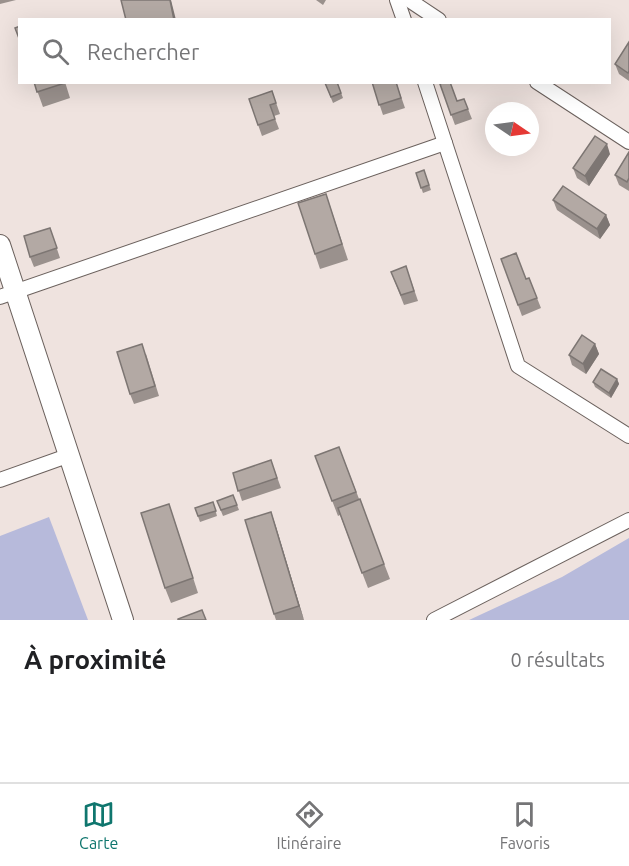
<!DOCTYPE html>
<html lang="fr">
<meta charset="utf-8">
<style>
:root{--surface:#fff;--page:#f2f2f2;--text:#202124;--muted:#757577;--line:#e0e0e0;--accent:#0f766e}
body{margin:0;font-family:Ubuntu,sans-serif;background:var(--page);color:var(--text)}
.compass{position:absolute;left:485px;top:102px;width:54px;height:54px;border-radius:50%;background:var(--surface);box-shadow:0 6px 24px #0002;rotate:103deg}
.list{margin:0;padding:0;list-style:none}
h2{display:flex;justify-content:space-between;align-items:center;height:78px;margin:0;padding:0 24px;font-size:26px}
h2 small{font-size:20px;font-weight:400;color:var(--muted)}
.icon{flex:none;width:33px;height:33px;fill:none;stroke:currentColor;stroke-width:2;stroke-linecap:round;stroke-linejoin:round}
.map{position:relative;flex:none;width:629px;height:620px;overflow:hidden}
.search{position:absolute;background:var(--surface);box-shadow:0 6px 24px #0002;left:18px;right:18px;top:18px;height:66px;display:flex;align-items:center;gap:15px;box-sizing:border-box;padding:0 21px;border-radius:0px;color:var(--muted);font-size:22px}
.sheet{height:162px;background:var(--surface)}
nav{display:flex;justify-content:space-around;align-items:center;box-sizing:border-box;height:84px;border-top:2px solid var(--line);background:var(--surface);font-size:16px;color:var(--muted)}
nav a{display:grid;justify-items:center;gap:3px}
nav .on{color:var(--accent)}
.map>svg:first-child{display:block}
.green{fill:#b7badb}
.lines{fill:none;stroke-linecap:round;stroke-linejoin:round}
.street-casing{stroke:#6b615d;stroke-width:16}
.secondary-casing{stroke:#6b615d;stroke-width:22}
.street{stroke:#fff;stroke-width:14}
.secondary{stroke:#fff;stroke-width:20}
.wall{fill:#9a918d}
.shaded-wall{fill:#7d7673}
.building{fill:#b3a9a4;stroke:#7d7673;stroke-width:1.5}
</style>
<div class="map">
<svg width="629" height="620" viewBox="0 0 629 620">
<rect width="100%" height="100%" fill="#efe3df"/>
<g class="green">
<polygon points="49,517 88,620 0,620 0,536"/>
<polygon points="629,538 629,620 469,620 562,577"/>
</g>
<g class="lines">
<defs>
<g id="street">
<polyline points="397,0 404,20"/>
<polyline points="409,0 439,20"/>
<polyline points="425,82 518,366 629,436"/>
<polyline points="537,82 629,142"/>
<polyline points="0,297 445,143"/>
<polyline points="0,480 70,455"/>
<polyline points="434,620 629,520"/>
</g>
<polyline id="secondary" points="0,245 123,620"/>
</defs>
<use href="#street" class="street-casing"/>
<use href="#secondary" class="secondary-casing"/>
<use href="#street" class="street"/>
<use href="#secondary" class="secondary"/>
</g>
<g class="wall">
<polygon points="0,0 16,0 0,4"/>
<polygon points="316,0 326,0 323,5"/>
<polygon points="629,42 629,81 619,74 615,64"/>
<polygon points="34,82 65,82 70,98 43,107"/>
<polygon points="337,82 343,98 333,103 325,83"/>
<polygon points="372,82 396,82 405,108 383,115"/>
<polygon points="440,84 457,101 464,99 472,119 455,125"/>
<polygon points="272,91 280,114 274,116 279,129 262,136 249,99"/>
<polygon points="504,147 518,147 506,151"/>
<polygon points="629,152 629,191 619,185 615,175"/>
<polygon points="610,154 589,186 577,178 573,168"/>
<polygon points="424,170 431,190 423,193 416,173"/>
<polygon points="326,194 348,260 320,269 315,254"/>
<polygon points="553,200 606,215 610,225 600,239 557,210"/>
<polygon points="50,228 60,258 34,267 30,257"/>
<polygon points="501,259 526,279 529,278 541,308 522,316"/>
<polygon points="406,266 418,301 404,305 391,272"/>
<polygon points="595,344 599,354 586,374 572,365 569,355"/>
<polygon points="146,354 159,396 134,404 130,394"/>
<polygon points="617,379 619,384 611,398 595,387 593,382"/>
<polygon points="339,447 390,579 368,588 340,515 338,516 315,456"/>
<polygon points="271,460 281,488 242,501 233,473"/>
<polygon points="233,495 239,510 223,516 217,501"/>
<polygon points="213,502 217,516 200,522 195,508"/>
<polygon points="271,512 276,527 304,620 276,620 274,614"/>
<polygon points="174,519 198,593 171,603 165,588"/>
</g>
<g class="shaded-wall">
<polygon points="170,0 171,0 176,20 174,20"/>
<polygon points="607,144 610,154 589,186 585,176"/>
<polygon points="606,215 610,225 600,239 597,229"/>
<polygon points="595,344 599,354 586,374 583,364"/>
<polygon points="617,379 619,384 611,398 609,393"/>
<polygon points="271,512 276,527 304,620 299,606"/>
</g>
<g class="building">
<polygon points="121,0 170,0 174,20 126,20"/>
<polygon points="20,26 20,41 15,28"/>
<polygon points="629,42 629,71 628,73 615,64"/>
<polygon points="34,82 65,82 65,83 37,92"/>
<polygon points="326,82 337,82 341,93 331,97 325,83"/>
<polygon points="372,82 396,82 401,98 379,105"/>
<polygon points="444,82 450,82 457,101 464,99 468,109 451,115 440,84"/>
<polygon points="272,91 276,103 270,105 275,119 258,125 249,99"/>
<polygon points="595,136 607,144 585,176 573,168"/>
<polygon points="629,152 629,178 627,182 615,175"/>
<polygon points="424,170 429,185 421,188 416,173"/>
<polygon points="563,186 606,215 597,229 553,200"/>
<polygon points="326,194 342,244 315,254 298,203"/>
<polygon points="50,228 57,248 30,257 24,236"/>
<polygon points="516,253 526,279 529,278 537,298 518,305 501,259"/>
<polygon points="406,266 414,291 401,295 391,272"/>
<polygon points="582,335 595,344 583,364 569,355"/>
<polygon points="142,344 155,386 130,394 117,352"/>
<polygon points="601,369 617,379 609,393 593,382"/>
<polygon points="339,447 356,492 332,501 315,456"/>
<polygon points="271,460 277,478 238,491 233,473"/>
<polygon points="233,495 237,505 221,510 217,501"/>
<polygon points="360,499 384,564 362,573 338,508"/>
<polygon points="213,502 216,511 198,516 195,508"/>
<polygon points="169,504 193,578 165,588 141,513"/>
<polygon points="271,512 299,606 274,614 245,520"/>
<polygon points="202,610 206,620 178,620 178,619"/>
</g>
</svg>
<svg class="compass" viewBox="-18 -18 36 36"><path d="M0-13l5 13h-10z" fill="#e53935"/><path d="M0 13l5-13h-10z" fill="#757577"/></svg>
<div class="search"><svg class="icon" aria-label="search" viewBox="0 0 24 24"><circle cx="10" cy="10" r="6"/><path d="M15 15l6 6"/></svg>Rechercher</div>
</div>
<section class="sheet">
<h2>À proximité<small>0 résultats</small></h2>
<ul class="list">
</ul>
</section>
<nav>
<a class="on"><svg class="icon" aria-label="map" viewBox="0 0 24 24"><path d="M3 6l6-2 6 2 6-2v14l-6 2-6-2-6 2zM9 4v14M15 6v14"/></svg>Carte</a>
<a><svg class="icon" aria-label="directions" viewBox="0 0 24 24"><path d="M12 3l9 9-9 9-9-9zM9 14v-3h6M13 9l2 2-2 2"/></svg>Itinéraire</a>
<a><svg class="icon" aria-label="saved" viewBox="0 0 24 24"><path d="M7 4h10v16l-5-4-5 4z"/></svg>Favoris</a>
</nav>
